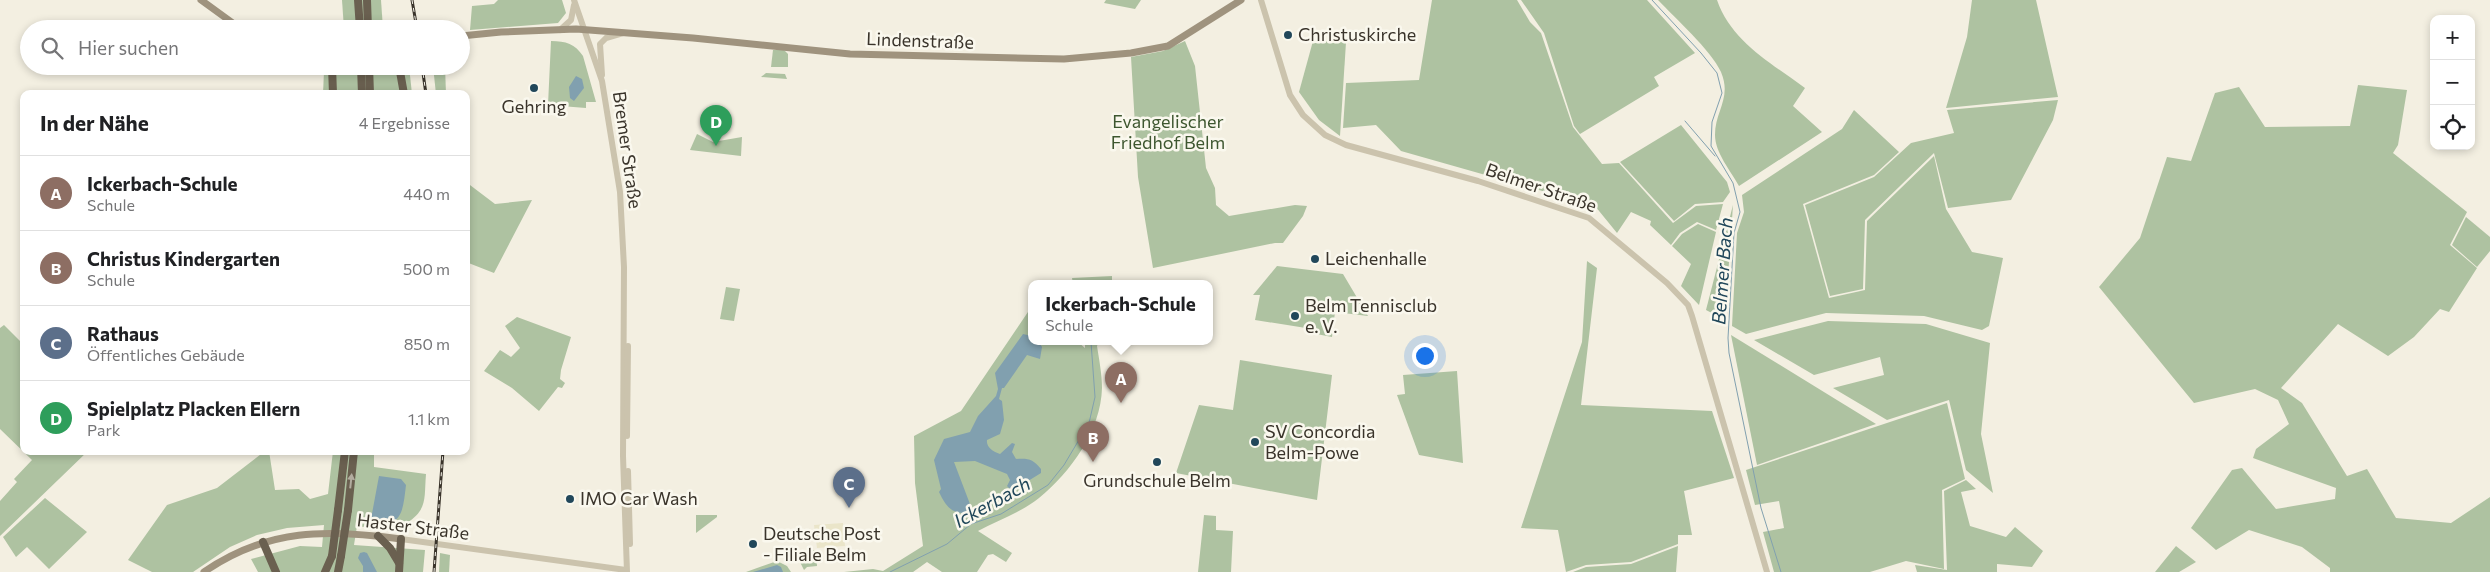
<!DOCTYPE html>
<html lang="de">
<meta charset="utf-8">
<style>
:root{--surface:#fff;--page:#f6f6f6;--text:#202124;--muted:#757577;--line:#e0e0e0;--accent:#21475a}
body{margin:0;font-family:Commissioner,sans-serif;background:var(--page);color:var(--text)}
.controls{position:absolute;right:15px;top:15px;display:grid;overflow:hidden;border-radius:10px;box-shadow:0 2px 8px #0003}
.controls button{width:45px;height:45px;display:grid;place-items:center;padding:0;border:0;border-bottom:1px solid var(--line);background:var(--surface);color:var(--text);font:25px sans-serif}
.you{position:absolute;left:1424px;top:355px;width:18px;height:18px;margin:-12px;border:4px solid #fff;border-radius:50%;background:#1a73e8;box-shadow:0 0 0 8px #1a73e833}
.badge{display:grid;place-items:center;width:32px;height:32px;border-radius:50%;background:var(--accent);color:#fff;font-size:16px;font-weight:700}
.pin{position:absolute;translate:-50% -41px;filter:drop-shadow(0 1px 2px #0008)}
.pin::after{content:'';position:absolute;top:26px;width:18px;height:15px;background:inherit;clip-path:polygon(0 0,100% 0,50% 100%)}
.popup{position:absolute;left:1028px;top:280px;width:185px;height:65px;box-sizing:border-box;display:grid;place-content:center;border-radius:10px;background:var(--surface);filter:drop-shadow(0 1px 4px #0005);font-size:16px;white-space:nowrap;color:var(--muted)}
.popup b{font-size:19px;color:var(--text)}
.popup::after{content:'';position:absolute;left:50%;top:100%;margin-left:-10px;border:10px solid transparent;border-top-color:var(--surface)}
.list{margin:0;padding:0;list-style:none}
h2{display:flex;justify-content:space-between;align-items:center;height:65px;margin:0;padding:0 20px;font-size:21px}
h2 small{font-size:16px;font-weight:400;color:var(--muted)}
.list li{display:grid;grid-template-columns:32px 1fr auto;gap:15px;align-items:center;box-sizing:border-box;height:75px;padding:0 20px;border-top:1px solid var(--line)}
.list b{display:block;font-size:19px;white-space:nowrap}
.list p{margin:0;font-size:16px;white-space:nowrap;color:var(--muted)}
.list em{font-size:16px;font-style:normal;color:var(--muted)}
.icon{flex:none;width:28px;height:28px;fill:none;stroke:currentColor;stroke-width:2;stroke-linecap:round;stroke-linejoin:round}
.map{position:relative;flex:none;width:2490px;height:572px;overflow:hidden}
.search{position:absolute;background:var(--surface);box-shadow:0 2px 8px #0003;left:20px;top:20px;width:450px;height:55px;display:flex;align-items:center;gap:12px;box-sizing:border-box;padding:0 18px;border-radius:28px;color:var(--muted);font-size:19px}
.panel{position:absolute;background:var(--surface);box-shadow:0 2px 8px #0003;left:20px;top:90px;width:450px;height:365px;border-radius:10px}
.map>svg:first-child{display:block}
.green{fill:#aec2a1}
.plaza{fill:#eae5c9}
.water{fill:#81a0af}
.lines{fill:none;stroke-linecap:round;stroke-linejoin:round}
.stream{stroke:#81a0af;stroke-width:1}
.tertiary{stroke:#cbc3ad;stroke-width:6}
.secondary{stroke:#9f937e;stroke-width:7}
.trunk{stroke:#6a6050;stroke-width:8}
.rail-casing{stroke:#3a342b;stroke-width:3}
.rail{stroke:#faf8ee;stroke-width:1;stroke-dasharray:4;stroke-linecap:butt}
.trunk-bridge{stroke:#6a6050;stroke-width:8}
.oneway{fill:#b2ac9f}
.poi-dot{fill:#21475a;stroke:#faf8ee;stroke-width:2}
.labels{text-anchor:middle;stroke-width:5;stroke-linejoin:round;paint-order:stroke}
.poi-label{font-size:18px;fill:#3a342b;stroke:#faf8ee;text-anchor:start}
.street-label{font-size:18px;fill:#3a342b;stroke:#faf8ee}
.park-label{font-size:18px;fill:#3e5730;stroke:#faf8ee}
.water-label{font-size:19px;font-style:italic;fill:#21475a;stroke:#faf8ee}
</style>
<div class="map">
<svg width="2490" height="572" viewBox="0 0 2490 572">
<rect width="100%" height="100%" fill="#f3efe1"/>
<g class="green">
<polygon points="342,0 381,0 383,29 344,29"/>
<polygon points="498,0 562,0 566,13 558,23 470,30 472,6 494,4"/>
<polygon points="1106,0 1141,0 1135,9 1104,3"/>
<polygon points="1432,0 1517,0 1530,22 1541,33 1573,127 1602,164 1619,163 1673,223 1696,206 1723,204 1716,230 1697,222 1680,233 1671,245 1650,225 1651,221 1631,212 1617,233 1595,206 1401,151 1376,125 1343,128 1346,83 1419,80"/>
<polygon points="1521,0 1647,0 1695,53 1654,77 1659,86 1580,134 1574,126 1544,33"/>
<path d="M1658,0H1717C1731,41 1771,63 1805,88L1793,106L1822,132L1739,186C1731,171 1715,153 1715,135C1715,111 1732,98 1721,72C1711,50 1675,18 1658,0Z"/>
<polygon points="1972,0 2036,0 2058,97 1946,108 1967,37"/>
<path d="M551,41C566,41 575,44 583,56L596,102H586V108L548,105Z"/>
<polygon points="1185,41 1195,66 1206,168 1215,188 1216,205 1229,216 1295,205 1307,206 1303,216 1283,243 1275,243 1153,268 1138,177 1131,57 1163,51"/>
<polygon points="1313,41 1346,42 1340,136 1319,120 1299,92"/>
<polygon points="773,50 784,50 788,54 788,67 771,67"/>
<polygon points="340,66 409,66 412,94 323,94 324,71"/>
<polygon points="433,66 445,66 446,94 436,94"/>
<polygon points="766,73 785,74 787,79 761,77"/>
<polygon points="2358,85 2407,90 2398,145 2393,153 2467,212 2450,245 2477,268 2449,312 2440,309 2414,337 2388,356 2338,324 2281,388 2302,403 2347,476 2367,469 2396,518 2451,523 2490,497 2490,572 2330,572 2330,568 2302,547 2249,530 2216,550 2191,528 2232,470 2242,468 2276,509 2335,499 2336,488 2253,458 2256,449 2289,424 2278,400 2255,389 2194,403 2099,287 2140,238 2167,157 2191,161 2215,93 2239,87 2265,127 2350,126"/>
<polygon points="2058,100 2053,120 2011,200 1948,208 1934,153 1865,220 1863,289 1830,296 1805,205 1874,177 1911,143 1954,133 1947,110"/>
<polygon points="1854,110 1899,152 1874,175 1803,204 1829,298 1865,290 1867,221 1934,156 1946,209 1972,252 2003,258 1989,326 1982,330 1924,316 1826,313 1746,334 1732,326 1737,233 1744,212 1742,195 1842,129"/>
<polygon points="1681,125 1727,182 1730,192 1723,202 1695,204 1674,221 1620,162"/>
<polygon points="697,134 713,142 742,137 741,156 690,150"/>
<polygon points="466,182 495,204 532,200 494,273 466,262"/>
<polygon points="1733,205 1725,320 1706,310"/>
<polygon points="2466,217 2490,237 2490,251 2477,267 2452,245"/>
<polygon points="1698,224 1716,232 1699,305 1681,286 1691,264 1672,246 1682,234"/>
<polygon points="1587,261 1597,268 1581,405 1712,411 1734,478 1684,491 1692,535 1678,535 1678,544 1631,562 1586,565 1566,572 1558,530 1521,528 1582,342"/>
<polygon points="1277,266 1343,274 1368,316 1335,312 1332,337 1306,332 1306,328 1255,320 1260,295 1253,295"/>
<polygon points="1112,276 1112,284 1073,284 1072,278"/>
<polygon points="726,287 740,289 734,321 720,319"/>
<path d="M1032,306V342H1078L1085,348V342H1099L1097,346C1099,359 1102,374 1102,388C1101,430 1071,472 1039,498C1022,512 998,520 978,531L1012,553L1006,562L993,554L988,555L977,572H942L927,562L913,572H844L873,569L883,571L923,546L915,483L914,436L961,411Z"/>
<polygon points="517,317 571,337 561,370 560,379 565,383 562,388 558,387 539,411 512,388 484,371 500,350 511,357 520,348 505,326"/>
<polygon points="1828,321 1926,324 1990,343 1981,434 1993,493 1966,470 1949,400 1887,420 1833,388 1884,375 1880,357 1814,375 1754,340"/>
<polygon points="4,325 24,345 24,451 88,451 0,536 0,501 17,482 14,479 32,460 0,429 0,328"/>
<polygon points="1731,335 1876,424 1757,465"/>
<polygon points="1240,360 1332,375 1317,500 1176,473 1199,405 1233,410"/>
<polygon points="1457,371 1463,463 1419,455 1397,395 1405,394 1403,375"/>
<polygon points="1947,403 1965,479 1942,490 1944,569 1906,561 1870,572 1774,572 1763,532 1784,528 1779,501 1755,505 1746,470"/>
<path d="M265,451H269L275,490L299,489L310,499L328,494L333,451H374V467L426,474C424,498 428,509 407,523L402,522L388,530L357,526L354,545L425,550L423,572H258L251,559L300,546L322,547L324,525L287,528L257,535L230,547L193,572H152L128,560L167,505L217,488Z"/>
<polygon points="1966,480 1976,489 1961,492 1970,526 2006,537 2015,527 2043,551 2032,567 1997,564 1997,572 1917,572 1915,565 1947,570 1944,491"/>
<polygon points="45,498 87,532 49,569 27,547 16,557 3,537"/>
<polygon points="696,515 717,515 717,517 696,533"/>
<polygon points="1204,515 1216,516 1216,530 1233,531 1231,572 1198,572"/>
<polygon points="1678,546 1676,572 1573,572 1586,567 1631,564"/>
<polygon points="2176,546 2196,562 2179,572 2155,572"/>
<polygon points="816,550 817,566 807,567 804,570 797,556 809,554 809,551"/>
<polygon points="440,553 450,555 449,572 439,572"/>
<polygon points="777,561 787,566 791,572 746,572"/>
</g>
<polygon class="plaza" points="843,523 845,546 817,548 814,525"/>
<g class="water">
<polygon points="576,76 582,79 584,88 574,101 570,98 569,87"/>
<path d="M1023,334L1032,336V342H1039L1042,347L1040,359L1027,355L1004,388H1002L999,399L1002,401L1004,420L1000,434L987,440C986,447 993,452 1000,454L1012,443L1015,444L1012,452L1016,459C1028,458 1033,459 1041,469V473L1012,491L1007,486L1010,480L1007,474L975,461L954,462L973,512C954,516 947,509 939,492L941,489L934,460L944,439L970,432L978,416L996,396L998,389L995,373Z"/>
<path d="M379,476L401,479L406,485C403,509 403,528 374,523L371,519Z"/>
<polygon points="364,552 367,553 377,572 363,572 363,566 358,558 360,553"/>
<polygon points="777,565 781,567 783,572 753,572"/>
</g>
<g class="lines">
<g class="stream">
<polyline points="1652,0 1701,53 1717,73 1722,93 1712,122 1711,146 1733,183 1740,212 1734,233 1728,338 1729,353 1761,508 1781,572"/>
<polyline points="1685,121 1715,156"/>
<polyline points="1079,283 1079,284"/>
<polyline points="890,572 947,544 971,524 1001,514 1048,485 1064,465 1089,423 1095,397 1091,342"/>
</g>
<g class="tertiary">
<polyline points="574,0 602,81 620,192 624,267 623,456 627,572"/>
<polyline points="1261,0 1290,95 1303,115 1325,135 1346,145 1478,181 1589,218 1667,283 1688,305 1692,316 1767,572"/>
<polyline points="560,30 571,20 574,5"/>
<polyline points="602,75 600,44 606,38 623,33"/>
<polyline points="627,436 628,346"/>
<polyline points="628,471 630,544"/>
<polyline points="401,539 626,570"/>
</g>
<g class="secondary">
<polyline points="201,0 241,29"/>
<polyline points="461,36 501,32 576,29 693,38 850,54 1064,59 1131,53 1168,46 1241,0"/>
<path d="M204,572C268,528 327,529 401,539"/>
</g>
<g class="trunk">
<polyline points="358,0 360,29"/>
<polyline points="367,0 368,29"/>
<polyline points="332,66 333,94"/>
<polyline points="361,66 362,94"/>
<polyline points="369,66 370,94"/>
<polyline points="399,66 404,94"/>
<polyline points="338,510 345,451"/>
<polyline points="348,510 354,451"/>
<polyline points="378,536 390,548 399,563"/>
<polyline points="263,542 276,572"/>
<polyline points="325,572 332,556"/>
<polyline points="338,572 341,556"/>
<polyline points="399,572 401,539"/>
</g>
<defs>
<g id="rail">
<polyline points="412,0 417,29"/>
<polyline points="422,66 426,94"/>
<polyline points="434,572 443,451"/>
</g>
</defs>
<use href="#rail" class="rail-casing"/>
<use href="#rail" class="rail"/>
<g class="trunk-bridge">
<polyline points="332,556 338,510"/>
<polyline points="341,556 348,510"/>
</g>
</g>
<defs><path id="oneway-solid" d="M-6-.8H1V-3.2L6.5 0L1 3.2V.8H-6Z" transform="scale(1.25)"/></defs>
<use class="oneway" href="#oneway-solid" transform="translate(351 481) rotate(-84)"/>
<g class="poi-dot">
<circle cx="1288" cy="35" r="5"/>
<circle cx="534" cy="88" r="5"/>
<circle cx="1315" cy="259" r="5"/>
<circle cx="1295" cy="316" r="5"/>
<circle cx="1255" cy="442" r="5"/>
<circle cx="1157" cy="462" r="5"/>
<circle cx="570" cy="499" r="5"/>
<circle cx="753" cy="544" r="5"/>
</g>
<g class="labels">
<g class="poi-label">
<text x="1298" y="41">Christuskirche</text>
<text x="534" y="113" text-anchor="middle">Gehring</text>
<text x="1325" y="265">Leichenhalle</text>
<text x="1305" y="312">Belm Tennisclub<tspan x="1305" dy="21">e. V.</tspan></text>
<text x="1265" y="438">SV Concordia<tspan x="1265" dy="21">Belm-Powe</tspan></text>
<text x="1157" y="487" text-anchor="middle">Grundschule Belm</text>
<text x="580" y="505">IMO Car Wash</text>
<text x="763" y="540">Deutsche Post<tspan x="763" dy="21">- Filiale Belm</tspan></text>
</g>
<g class="street-label">
<text transform="translate(920 41) rotate(2)" y="6">Lindenstraße</text>
<text transform="translate(627 150) rotate(82)" y="6">Bremer Straße</text>
<text transform="translate(1541 188) rotate(19)" y="6">Belmer Straße</text>
<text transform="translate(413 527) rotate(7)" y="6">Haster Straße</text>
</g>
<g class="park-label">
<text x="1168" y="128">Evangelischer<tspan x="1168" dy="21">Friedhof Belm</tspan></text>
</g>
<g class="water-label">
<text transform="translate(1722 271) rotate(-86)" y="7">Belmer Bach</text>
<text transform="translate(992 502) rotate(-29)" y="7">Ickerbach</text>
</g>
</g>
</svg>
<div class="controls">
<button>+</button>
<button>−</button>
<button><svg class="icon" aria-label="locate" viewBox="0 0 24 24"><circle cx="12" cy="12" r="6"/><path d="M12 2v4M12 18v4M2 12h4M18 12h4"/></svg></button>
</div>
<div class="you"></div>
<div class="pin badge" style="left:1121px;top:403px;background:#8d6e63">A</div>
<div class="popup"><b>Ickerbach-Schule</b>Schule</div>
<div class="pin badge" style="left:1093px;top:462px;background:#8d6e63">B</div>
<div class="pin badge" style="left:849px;top:508px;background:#5c6f8a">C</div>
<div class="pin badge" style="left:716px;top:146px;background:#2e9e5b">D</div>
<div class="search"><svg class="icon" aria-label="search" viewBox="0 0 24 24"><circle cx="10" cy="10" r="6"/><path d="M15 15l6 6"/></svg>Hier suchen</div>
<section class="panel">
<h2>In der Nähe<small>4 Ergebnisse</small></h2>
<ul class="list">
<li><span class="badge" style="background:#8d6e63">A</span><div><b>Ickerbach-Schule</b><p>Schule</p></div><em>440 m</em></li>
<li><span class="badge" style="background:#8d6e63">B</span><div><b>Christus Kindergarten</b><p>Schule</p></div><em>500 m</em></li>
<li><span class="badge" style="background:#5c6f8a">C</span><div><b>Rathaus</b><p>Öffentliches Gebäude</p></div><em>850 m</em></li>
<li><span class="badge" style="background:#2e9e5b">D</span><div><b>Spielplatz Placken Ellern</b><p>Park</p></div><em>1.1 km</em></li>
</ul>
</section>
</div>
